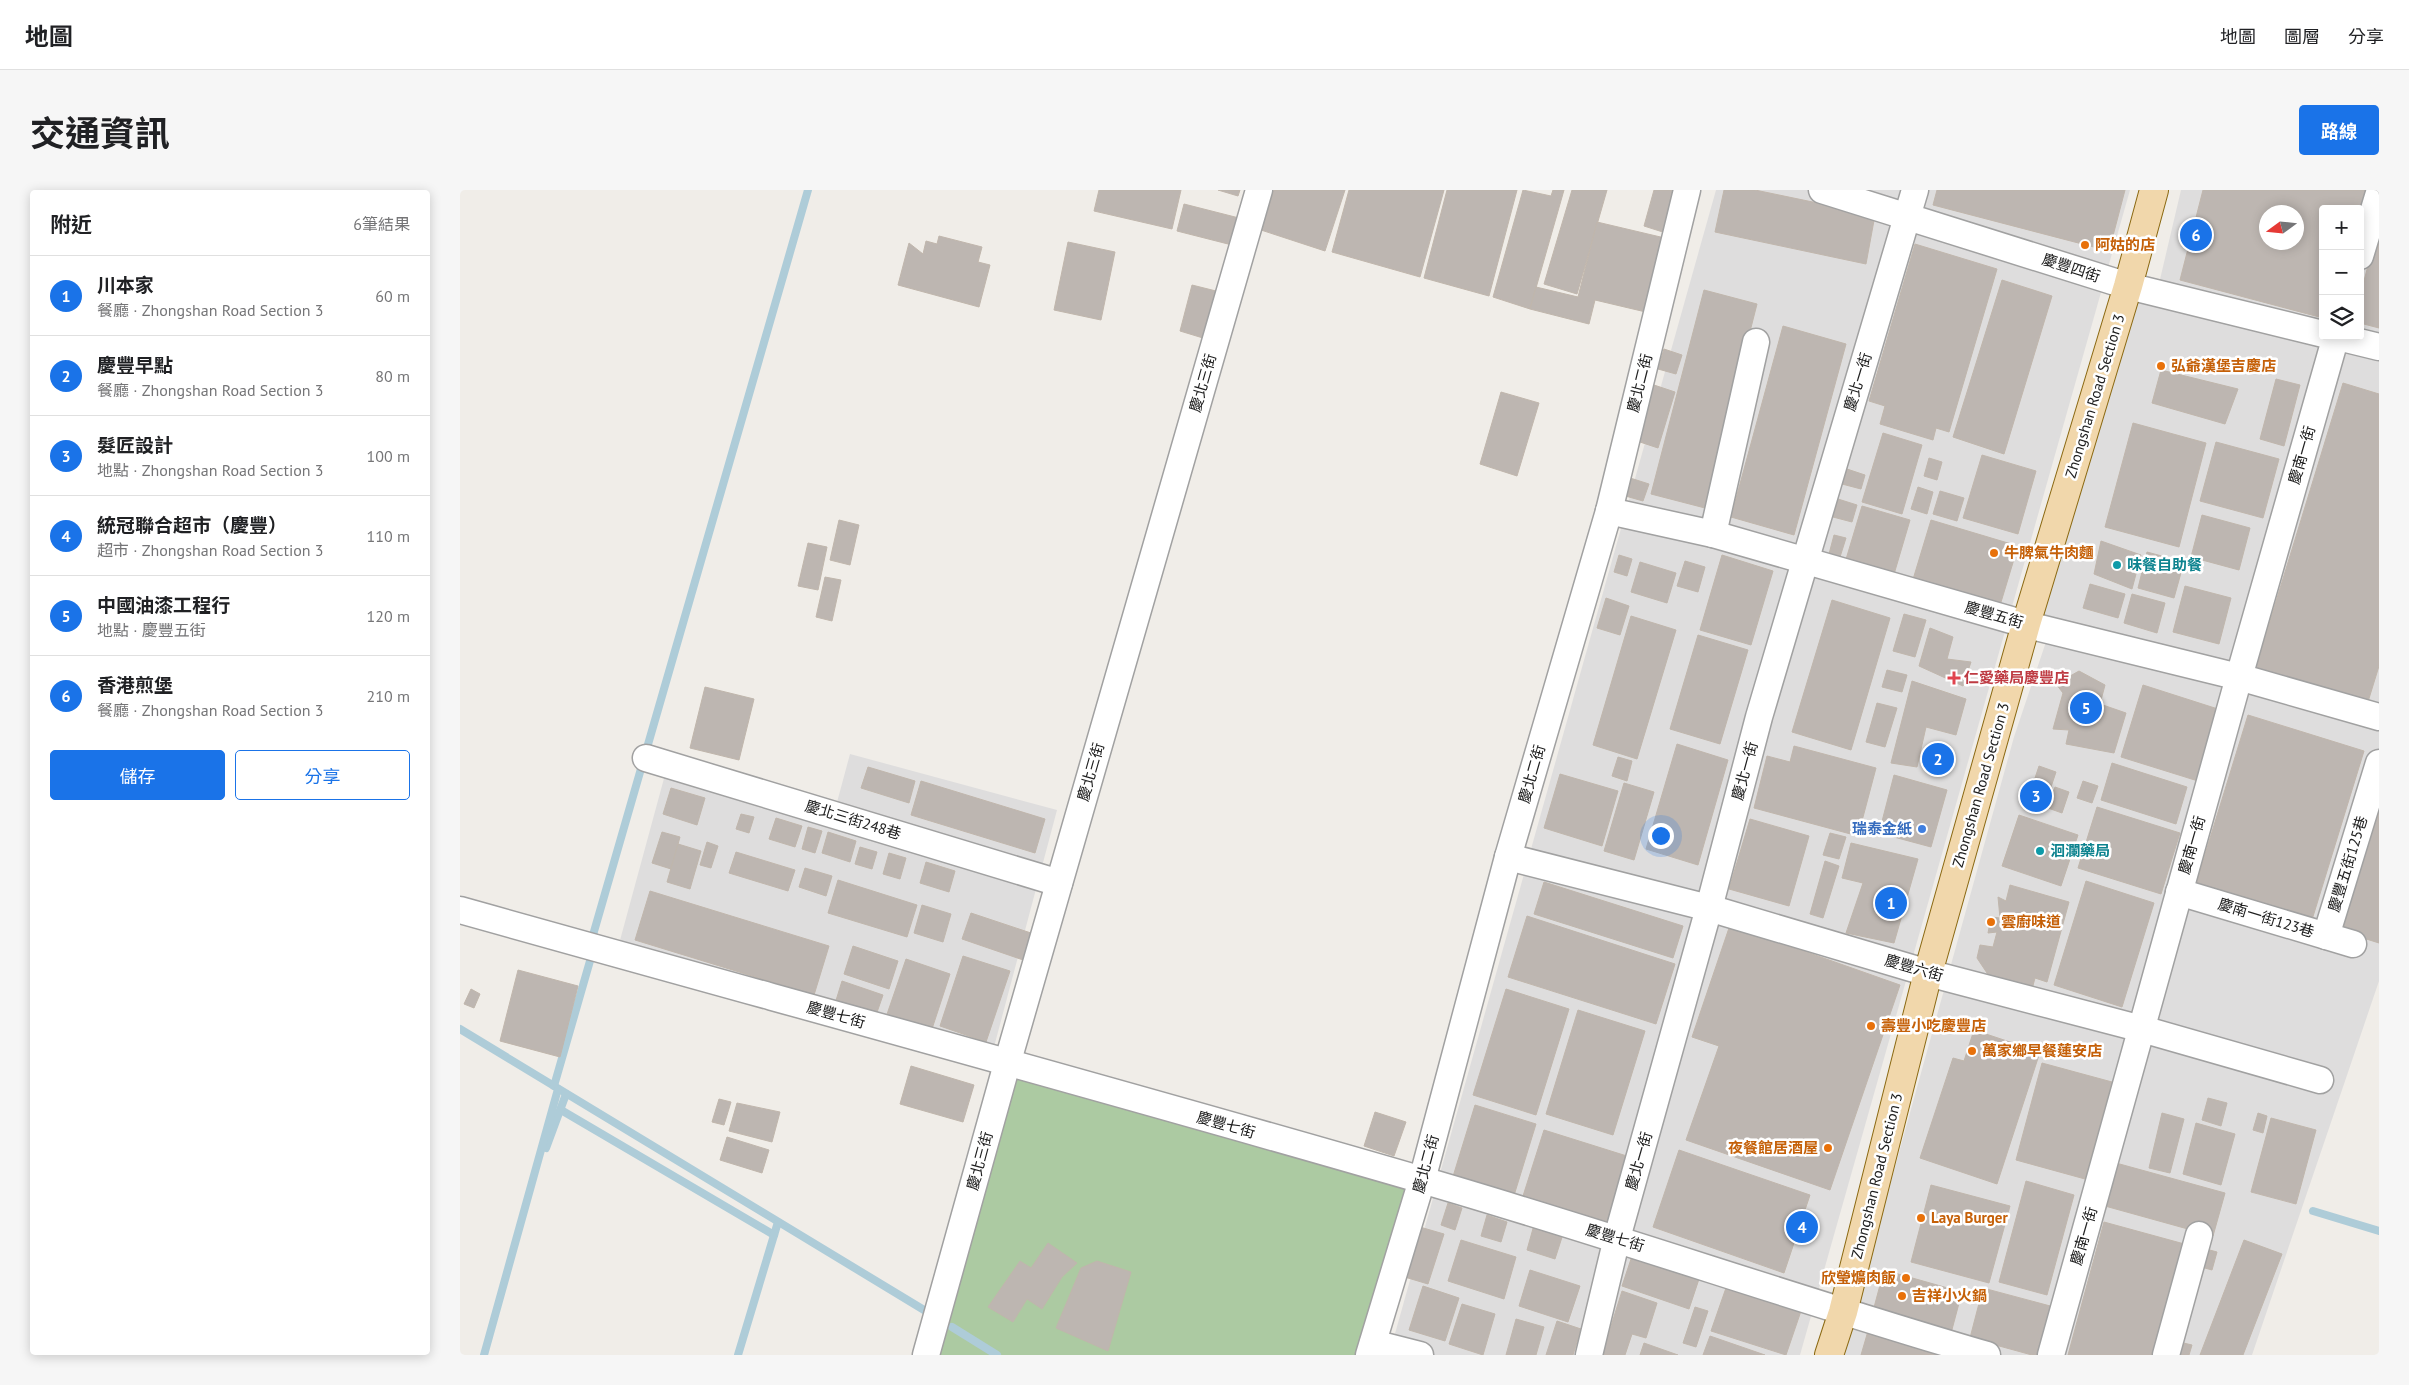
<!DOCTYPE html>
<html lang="zh-TW">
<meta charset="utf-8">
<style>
:root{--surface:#fff;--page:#f6f6f6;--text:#202124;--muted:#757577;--line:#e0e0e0;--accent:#1a73e8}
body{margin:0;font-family:"PT Sans","Noto Sans TC",sans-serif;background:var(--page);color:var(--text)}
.controls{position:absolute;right:15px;top:15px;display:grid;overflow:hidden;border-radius:5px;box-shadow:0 2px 12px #0003}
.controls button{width:45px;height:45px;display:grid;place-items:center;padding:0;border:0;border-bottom:1px solid var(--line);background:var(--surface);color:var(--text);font:25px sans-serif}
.compass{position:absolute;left:1799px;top:15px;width:45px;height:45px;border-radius:50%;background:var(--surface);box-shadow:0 2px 12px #0003;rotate:255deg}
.you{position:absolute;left:1200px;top:645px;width:18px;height:18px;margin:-12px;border:4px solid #fff;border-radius:50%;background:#1a73e8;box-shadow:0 0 0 8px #1a73e833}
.badge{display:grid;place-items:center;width:32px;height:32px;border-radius:50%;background:var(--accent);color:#fff;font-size:16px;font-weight:700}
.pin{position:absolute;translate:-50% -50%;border:2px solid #fff;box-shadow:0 1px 5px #0006}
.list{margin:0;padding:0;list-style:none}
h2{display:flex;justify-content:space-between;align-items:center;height:65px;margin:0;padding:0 20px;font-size:21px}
h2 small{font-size:16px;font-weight:400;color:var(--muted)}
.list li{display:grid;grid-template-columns:32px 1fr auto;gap:15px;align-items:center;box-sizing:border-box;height:80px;padding:0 20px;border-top:1px solid var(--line)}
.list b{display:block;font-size:19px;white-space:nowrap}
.list p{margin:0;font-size:16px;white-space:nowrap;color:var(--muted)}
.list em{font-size:16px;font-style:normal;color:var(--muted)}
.actions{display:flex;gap:10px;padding:15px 20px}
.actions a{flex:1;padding:11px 0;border:1px solid var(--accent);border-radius:5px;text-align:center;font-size:18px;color:var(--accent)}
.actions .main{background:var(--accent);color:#fff}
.icon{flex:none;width:28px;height:28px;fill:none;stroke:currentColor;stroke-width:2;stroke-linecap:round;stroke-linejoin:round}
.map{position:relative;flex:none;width:1919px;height:1165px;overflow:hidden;border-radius:5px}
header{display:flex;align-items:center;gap:30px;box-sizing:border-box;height:70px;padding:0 25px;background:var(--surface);border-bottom:1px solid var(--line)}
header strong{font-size:24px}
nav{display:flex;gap:28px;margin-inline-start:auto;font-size:18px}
.intro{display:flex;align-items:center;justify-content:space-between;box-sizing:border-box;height:120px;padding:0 30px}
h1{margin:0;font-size:35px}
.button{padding:12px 22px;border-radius:5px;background:var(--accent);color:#fff;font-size:18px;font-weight:700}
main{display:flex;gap:30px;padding:0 30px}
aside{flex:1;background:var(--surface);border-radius:5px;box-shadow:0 2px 12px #0003}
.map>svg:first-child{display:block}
.residential{fill:#dedddd;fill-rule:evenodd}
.forest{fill:#accaa2}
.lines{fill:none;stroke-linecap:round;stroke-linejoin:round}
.stream{stroke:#aeccd8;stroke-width:8}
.building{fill:#bdb6b1;stroke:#c0b6ac;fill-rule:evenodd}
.minor-casing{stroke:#a1a1a1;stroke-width:29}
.major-casing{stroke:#8b6912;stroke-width:30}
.minor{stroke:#fff;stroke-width:26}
.major{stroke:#f1d7ab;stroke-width:28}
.food-dot{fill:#e8710a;stroke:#fff;stroke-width:2}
.culture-dot{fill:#0f9aa8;stroke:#fff;stroke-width:2}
.health-dot{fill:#e0444e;stroke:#fff;stroke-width:2}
.shop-dot{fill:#3f7fe0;stroke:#fff;stroke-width:2}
.labels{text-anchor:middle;stroke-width:5;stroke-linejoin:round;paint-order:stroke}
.food-label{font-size:15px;font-weight:bold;fill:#c56008;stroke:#fff;text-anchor:start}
.street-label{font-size:15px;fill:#202020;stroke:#fff}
.culture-label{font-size:15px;font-weight:bold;fill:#0d838f;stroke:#fff;text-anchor:start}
.health-label{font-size:15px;font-weight:bold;fill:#be3a42;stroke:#fff;text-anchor:start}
.shop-label{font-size:15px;font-weight:bold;fill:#366cbe;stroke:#fff;text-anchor:end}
</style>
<header>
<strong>地圖</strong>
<nav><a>地圖</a><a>圖層</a><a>分享</a></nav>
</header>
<div class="intro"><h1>交通資訊</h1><a class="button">路線</a></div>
<main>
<aside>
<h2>附近<small>6筆結果</small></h2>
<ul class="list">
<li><span class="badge">1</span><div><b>川本家</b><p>餐廳 · Zhongshan Road Section 3</p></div><em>60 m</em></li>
<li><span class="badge">2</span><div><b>慶豐早點</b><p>餐廳 · Zhongshan Road Section 3</p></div><em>80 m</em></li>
<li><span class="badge">3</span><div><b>髮匠設計</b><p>地點 · Zhongshan Road Section 3</p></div><em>100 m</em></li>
<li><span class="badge">4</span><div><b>統冠聯合超市（慶豐）</b><p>超市 · Zhongshan Road Section 3</p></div><em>110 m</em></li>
<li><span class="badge">5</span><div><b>中國油漆工程行</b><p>地點 · 慶豐五街</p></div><em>120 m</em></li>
<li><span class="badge">6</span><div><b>香港煎堡</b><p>餐廳 · Zhongshan Road Section 3</p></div><em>210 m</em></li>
</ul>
<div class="actions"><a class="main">儲存</a><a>分享</a></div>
</aside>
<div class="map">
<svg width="1919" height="1165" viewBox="0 0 1919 1165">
<rect width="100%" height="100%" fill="#f0ede8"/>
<g class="residential">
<polygon points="1256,0 1670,0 1340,1165 929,1165"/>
<path d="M1721,0H1919V791L1792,1165H1383L1554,547L1594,428L1583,425L1675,110L1694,115ZM1863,19H1900V146H1863ZM1806,22H1836V52H1806Z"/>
<polygon points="390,564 597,620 534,857 159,754 209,570 376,616"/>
</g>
<polygon class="forest" points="545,881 949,995 901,1165 476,1165"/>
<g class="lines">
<g class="stream">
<polyline points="0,839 464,1120"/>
<polyline points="94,896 134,757 133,745 348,0"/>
<polyline points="101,920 314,1045"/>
<polyline points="86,958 106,904"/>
<polyline points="1853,1021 1919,1041"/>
<polyline points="492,1137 537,1165"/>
<polyline points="24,1165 98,899"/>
<polyline points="278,1165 318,1032"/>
</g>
</g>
<g class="building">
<polygon points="639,0 721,0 712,39 634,21"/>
<polygon points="758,0 780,0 778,6"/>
<polygon points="814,0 885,0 865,61 801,40"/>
<polygon points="889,0 984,0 960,87 872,62"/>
<polygon points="987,0 1057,0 1029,106 964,88"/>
<polygon points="1063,0 1091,6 1093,0 1104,0 1070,119 1033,107"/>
<polygon points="1112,0 1147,0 1117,104 1084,94"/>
<polygon points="1194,0 1222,0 1209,44 1184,36"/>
<polygon points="1264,0 1295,0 1415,25 1406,74 1255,42"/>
<polygon points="1477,0 1665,0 1649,61 1473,15"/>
<path d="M1743,0H1910L1900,38V19H1863V128L1720,90ZM1806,22H1836V52H1806Z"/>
<polygon points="724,14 779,28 772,55 717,41"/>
<polygon points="1137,32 1209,49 1190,123 1135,110 1129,134 1070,119 1076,97 1118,107"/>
<polygon points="1919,34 1919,138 1900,133 1900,106"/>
<polygon points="479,46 522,57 518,72 530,75 519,117 438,95 449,53 463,64 466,51 477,54"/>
<polygon points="608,52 655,62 641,130 594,120"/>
<polygon points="1455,54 1537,79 1489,242 1476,238 1473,250 1420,234 1425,216 1409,211"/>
<polygon points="1542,90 1592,106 1544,264 1493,247"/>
<polygon points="732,95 756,101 743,148 720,141"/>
<polygon points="1244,100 1297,114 1245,318 1191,304"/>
<polygon points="1323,136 1386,154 1334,345 1271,327"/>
<polygon points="1204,159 1222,165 1216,184 1198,179"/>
<polygon points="1701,180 1778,199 1765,234 1692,213"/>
<polygon points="1816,189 1840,195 1824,256 1800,249"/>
<polygon points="1883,193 1919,204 1919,476 1907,515 1795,480"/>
<polygon points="1194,195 1215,202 1198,258 1177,251"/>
<polygon points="1041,202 1079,213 1057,286 1020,274"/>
<polygon points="1673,233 1746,253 1719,357 1645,337"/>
<polygon points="1423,243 1462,255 1442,324 1402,312"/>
<polygon points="1756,252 1819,269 1803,328 1740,311"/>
<polygon points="1522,265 1576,281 1558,344 1503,328"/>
<polygon points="1469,268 1482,272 1477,290 1464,286"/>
<polygon points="1387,279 1405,285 1401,299 1382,294"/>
<polygon points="1167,287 1189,294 1183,311 1162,305"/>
<polygon points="1458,297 1473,302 1467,324 1451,319"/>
<polygon points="1480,301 1504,308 1497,331 1473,324"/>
<polygon points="1378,309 1397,315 1392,332 1373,327"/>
<polygon points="1402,316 1450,330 1432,391 1384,376"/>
<polygon points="1742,325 1790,338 1779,380 1731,367"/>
<polygon points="379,330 399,335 390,375 370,370"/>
<polygon points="1471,330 1558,356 1538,422 1451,396"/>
<polygon points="1374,345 1386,348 1380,367 1369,364"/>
<polygon points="1641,351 1681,365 1672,399 1634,384"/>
<polygon points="348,353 367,357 358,400 338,396"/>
<polygon points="1687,362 1724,372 1714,408 1678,398"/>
<polygon points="1159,365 1172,369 1167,386 1154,382"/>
<polygon points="1262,365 1313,381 1291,455 1240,440"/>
<polygon points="1225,371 1245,377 1238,402 1217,396"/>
<polygon points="1180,372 1216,383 1207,413 1171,402"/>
<polygon points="365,387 381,390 372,431 356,427"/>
<polygon points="1630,394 1665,404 1658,428 1623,418"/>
<polygon points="1725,396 1771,408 1759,454 1713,442"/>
<polygon points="1672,404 1705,413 1697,443 1664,433"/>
<polygon points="1146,408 1169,416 1160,445 1137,438"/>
<polygon points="1372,410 1430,428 1391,560 1332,542"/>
<polygon points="1444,424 1466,430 1455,467 1433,461"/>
<polygon points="1171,426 1216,440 1177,569 1133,555"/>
<polygon points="1470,438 1493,447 1487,469 1511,472 1503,496 1459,476"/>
<polygon points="1238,445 1288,460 1260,554 1210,539"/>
<polygon points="1427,480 1447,485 1442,502 1422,497"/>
<polygon points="1619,481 1645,495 1640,514 1666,523 1654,563 1606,554 1609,540 1593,539 1603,503 1596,494"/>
<polygon points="1452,491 1506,509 1496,545 1466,537 1457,577 1431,573"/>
<polygon points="1683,495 1761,520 1738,591 1661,567"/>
<polygon points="245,497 294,509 279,570 230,558"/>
<polygon points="1417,513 1437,518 1425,557 1406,552"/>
<polygon points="1788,525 1904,561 1851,733 1735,697"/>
<polygon points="1217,554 1268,570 1238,675 1186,659"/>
<polygon points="1334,556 1416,578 1398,646 1294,618 1307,566 1330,572"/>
<polygon points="1158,567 1172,571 1167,591 1152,586"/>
<polygon points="1652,573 1727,597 1716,634 1641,610"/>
<polygon points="1579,576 1596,582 1591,597 1574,591"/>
<polygon points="408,577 455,591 449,613 401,598"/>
<polygon points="1100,584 1158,601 1142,656 1084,638"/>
<polygon points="1434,585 1487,600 1471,657 1419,643"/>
<polygon points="461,591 585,629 575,663 451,625"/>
<polygon points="1623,591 1638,596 1632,613 1617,608"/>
<polygon points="1164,593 1194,602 1174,670 1144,661"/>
<polygon points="1568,594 1590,602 1583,619 1561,611"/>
<polygon points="1595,597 1609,602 1602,623 1588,618"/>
<polygon points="211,598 245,608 237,635 203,624"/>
<polygon points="1637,617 1720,643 1701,704 1618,678"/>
<polygon points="1919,618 1919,753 1881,741"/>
<polygon points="281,624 294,627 289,643 276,639"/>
<polygon points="1559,625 1618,645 1601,696 1542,676"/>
<polygon points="316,628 342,636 335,657 309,649"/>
<polygon points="1290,629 1349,646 1329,716 1269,699"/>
<polygon points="348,637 362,641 355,663 342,659"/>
<polygon points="202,642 220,647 211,679 192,673"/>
<polygon points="368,642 396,651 390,672 362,663"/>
<polygon points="1370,643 1386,647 1379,669 1363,665"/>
<polygon points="247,652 258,656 251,678 240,675"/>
<polygon points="1391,653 1458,669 1434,753 1386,743 1403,693 1382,688"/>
<polygon points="218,654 241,661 230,699 207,692"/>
<polygon points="400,657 417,662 412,679 395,674"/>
<polygon points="276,662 335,680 328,701 269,683"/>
<polygon points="429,663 446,668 440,689 423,684"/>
<polygon points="1365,671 1379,676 1363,728 1350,724"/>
<polygon points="466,672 495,681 489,702 460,693"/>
<polygon points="345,678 372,686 366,706 339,697"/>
<polygon points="378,690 457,715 447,747 368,723"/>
<polygon points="1626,691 1694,713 1662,817 1594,795"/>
<polygon points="1084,692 1223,736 1213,768 1074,724"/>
<polygon points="1550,695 1609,712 1587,792 1575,788 1571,803 1533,792 1517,768 1520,755 1533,757 1537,742 1528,743 1531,727 1540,728 1538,707 1546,711"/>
<polygon points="190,701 369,756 354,805 175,750"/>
<polygon points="462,715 491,724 483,752 454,743"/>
<polygon points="511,723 577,745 569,772 502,749"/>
<polygon points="1067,726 1215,774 1196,834 1048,787"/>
<polygon points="1270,735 1440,795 1370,1000 1226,950 1259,856 1232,847"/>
<polygon points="393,756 438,771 429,799 384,784"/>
<polygon points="503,766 550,781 526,852 480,836"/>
<polygon points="446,769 490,784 469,848 424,833"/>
<polygon points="58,780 118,796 100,867 40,851"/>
<polygon points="382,791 423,805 414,831 374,817"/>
<polygon points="11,799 20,804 14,818 4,814"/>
<polygon points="1046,799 1109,819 1076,925 1013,905"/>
<polygon points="1118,820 1185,841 1153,945 1086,924"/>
<polygon points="1514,840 1580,862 1537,994 1460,968 1493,868 1504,871"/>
<polygon points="1582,873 1652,892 1625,989 1556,970"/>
<polygon points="451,876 514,895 503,932 440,914"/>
<polygon points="1748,908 1767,913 1761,936 1742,930"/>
<polygon points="259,909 271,912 264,935 252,932"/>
<polygon points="277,913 320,922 312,952 269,941"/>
<polygon points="1015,915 1076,934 1052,1012 991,993"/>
<polygon points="915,922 946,932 934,966 904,956"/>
<polygon points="1702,923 1724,929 1710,983 1689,978"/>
<polygon points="1798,923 1807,926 1803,943 1793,940"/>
<polygon points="1811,928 1856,940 1836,1014 1791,1002"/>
<polygon points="1736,933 1775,944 1761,995 1723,984"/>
<polygon points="1084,940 1170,967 1149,1034 1063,1006"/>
<polygon points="267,947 309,960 302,983 260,970"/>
<polygon points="1219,960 1350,1005 1324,1083 1193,1037"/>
<polygon points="1656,973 1765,1003 1753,1046 1645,1016"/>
<polygon points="1566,991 1614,1005 1587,1105 1539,1092"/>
<polygon points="1471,995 1550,1016 1529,1093 1451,1072"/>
<polygon points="988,1013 1002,1018 995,1040 981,1035"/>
<polygon points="1027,1025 1047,1032 1041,1052 1021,1046"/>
<polygon points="1644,1032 1728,1055 1698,1165 1608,1165"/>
<polygon points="953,1035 984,1044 968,1094 938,1085"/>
<polygon points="1074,1035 1103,1044 1095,1069 1067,1060"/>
<polygon points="1001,1050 1056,1067 1044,1109 988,1091"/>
<polygon points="1784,1050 1822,1064 1783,1165 1740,1165"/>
<polygon points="588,1053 617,1073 602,1087 582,1119 567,1109 553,1132 528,1117 560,1071 571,1078"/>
<polygon points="1739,1057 1757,1062 1752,1080 1734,1075"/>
<polygon points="1173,1063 1240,1086 1229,1119 1162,1096"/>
<polygon points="637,1071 671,1082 648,1161 596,1138 621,1078"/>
<polygon points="1070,1080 1120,1096 1108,1132 1059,1116"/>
<polygon points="1424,1080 1502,1102 1490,1147 1412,1125"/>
<polygon points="1267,1095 1341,1121 1326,1165 1251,1141"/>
<polygon points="963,1096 999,1108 985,1151 949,1140"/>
<polygon points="1523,1098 1594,1117 1581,1165 1572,1165 1510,1148"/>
<polygon points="1162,1101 1197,1113 1186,1148 1172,1144 1165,1165 1142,1165"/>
<polygon points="1002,1114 1035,1124 1023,1165 989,1154"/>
<polygon points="1235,1117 1248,1121 1236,1157 1223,1153"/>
<polygon points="1056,1129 1084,1137 1076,1165 1046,1165"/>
<polygon points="1097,1131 1121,1139 1113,1165 1086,1165"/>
<polygon points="1408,1141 1489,1165 1401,1165"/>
<polygon points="1250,1146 1305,1165 1243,1165"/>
<polygon points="1715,1151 1732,1155 1729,1165 1711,1165"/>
<polygon points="1184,1153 1218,1165 1180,1165"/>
</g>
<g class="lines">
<defs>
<g id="minor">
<polyline points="1362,0 1668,96 1863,144"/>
<polyline points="1900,66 1919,3"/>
<polyline points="1874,146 1919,157"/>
<polyline points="1149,321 1253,344 1572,436 1779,487 1919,527"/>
<polyline points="1253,344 1296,152"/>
<polyline points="186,568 599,693"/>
<polyline points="1048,667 1249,718 1468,783 1682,839 1860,890"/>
<polyline points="1719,702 1893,754"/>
<path d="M0,720C321,810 642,897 962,990C1152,1045 1338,1110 1527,1165"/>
<polyline points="1866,746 1919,573"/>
<polyline points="913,1153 960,1165"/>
<polyline points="466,1165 545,881 799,0"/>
<polyline points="909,1165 962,990 1048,667 1149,321 1227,0"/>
<polyline points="1129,1165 1157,1048 1249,718 1299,527 1455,0"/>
<polyline points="1591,1165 1779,487 1876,146"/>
<polyline points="1706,1165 1739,1045"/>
</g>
<polyline id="major" points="1369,1165 1383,1122 1468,783 1566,434 1668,96 1694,0"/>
</defs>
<use href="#minor" class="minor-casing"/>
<use href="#major" class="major-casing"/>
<use href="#minor" class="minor"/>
<use href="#major" class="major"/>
</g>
<g class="food-dot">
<circle cx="1625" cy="55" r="5"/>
<circle cx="1701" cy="176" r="5"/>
<circle cx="1534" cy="363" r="5"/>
<circle cx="1531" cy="732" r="5"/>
<circle cx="1411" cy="836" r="5"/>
<circle cx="1512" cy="861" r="5"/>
<circle cx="1368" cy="958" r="5"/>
<circle cx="1461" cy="1028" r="5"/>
<circle cx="1446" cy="1088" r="5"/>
<circle cx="1442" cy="1106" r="5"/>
</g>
<g class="culture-dot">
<circle cx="1657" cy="375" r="5"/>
<circle cx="1580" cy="661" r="5"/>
</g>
<path class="health-dot" d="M1491.5 480.5h5v5h5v5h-5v5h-5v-5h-5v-5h5z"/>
<circle class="shop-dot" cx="1462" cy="639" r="5"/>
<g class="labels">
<g class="food-label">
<text x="1635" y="60">阿姑的店</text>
<text x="1711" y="181">弘爺漢堡吉慶店</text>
<text x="1544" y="368">牛脾氣牛肉麵</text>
<text x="1541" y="737">雲廚味道</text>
<text x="1421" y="841">壽豐小吃慶豐店</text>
<text x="1522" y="866">萬家鄉早餐蓮安店</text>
<text x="1358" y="963" text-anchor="end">夜餐館居酒屋</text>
<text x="1471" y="1033">Laya Burger</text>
<text x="1436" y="1093" text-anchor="end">欣瑩爌肉飯</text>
<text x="1452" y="1111">吉祥小火鍋</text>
</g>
<g class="street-label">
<text transform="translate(1611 78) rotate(18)" y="5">慶豐四街</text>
<text transform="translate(1398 192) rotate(-73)" y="5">慶北一街</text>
<text transform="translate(743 193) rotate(-74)" y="5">慶北三街</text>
<text transform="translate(1180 193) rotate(-76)" y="5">慶北二街</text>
<text transform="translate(1635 206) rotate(-73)" y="5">Zhongshan Road Section 3</text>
<text transform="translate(1842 265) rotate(-74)" y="5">慶南一街</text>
<text transform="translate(1534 425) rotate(16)" y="5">慶豐五街</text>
<text transform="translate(1285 581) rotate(-75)" y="5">慶北一街</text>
<text transform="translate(631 582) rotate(-74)" y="5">慶北三街</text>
<text transform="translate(1072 584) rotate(-74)" y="5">慶北二街</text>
<text transform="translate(1521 595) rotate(-74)" y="5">Zhongshan Road Section 3</text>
<text transform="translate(393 630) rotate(17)" y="5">慶北三街248巷</text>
<text transform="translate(1732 655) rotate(-74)" y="5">慶南一街</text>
<text transform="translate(1888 674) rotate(-73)" y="5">慶豐五街125巷</text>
<text transform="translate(1806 728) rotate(17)" y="5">慶南一街123巷</text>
<text transform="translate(1454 778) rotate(16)" y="5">慶豐六街</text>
<text transform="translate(376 825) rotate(16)" y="5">慶豐七街</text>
<text transform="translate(766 935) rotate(16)" y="5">慶豐七街</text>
<text transform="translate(520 971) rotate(-75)" y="5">慶北三街</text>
<text transform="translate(1179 971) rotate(-74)" y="5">慶北一街</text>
<text transform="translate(966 974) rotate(-75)" y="5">慶北二街</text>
<text transform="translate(1417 986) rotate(-76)" y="5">Zhongshan Road Section 3</text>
<text transform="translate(1624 1046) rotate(-74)" y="5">慶南一街</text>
<text transform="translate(1155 1048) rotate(17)" y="5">慶豐七街</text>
</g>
<g class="culture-label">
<text x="1667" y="380">味餐自助餐</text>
<text x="1590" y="666">洄瀾藥局</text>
</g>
<g class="health-label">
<text x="1504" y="493">仁愛藥局慶豐店</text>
</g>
<g class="shop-label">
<text x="1452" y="644">瑞泰金紙</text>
</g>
</g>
</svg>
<div class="controls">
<button>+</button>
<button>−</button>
<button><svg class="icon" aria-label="layers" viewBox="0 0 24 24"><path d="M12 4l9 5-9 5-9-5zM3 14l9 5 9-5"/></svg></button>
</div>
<svg class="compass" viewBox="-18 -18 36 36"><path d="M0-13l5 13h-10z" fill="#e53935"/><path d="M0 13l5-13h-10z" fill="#757577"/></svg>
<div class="you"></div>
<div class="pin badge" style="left:1431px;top:713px">1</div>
<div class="pin badge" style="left:1478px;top:569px">2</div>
<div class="pin badge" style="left:1576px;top:606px">3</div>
<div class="pin badge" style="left:1342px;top:1037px">4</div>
<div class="pin badge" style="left:1626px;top:518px">5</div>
<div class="pin badge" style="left:1736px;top:45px">6</div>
</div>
</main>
